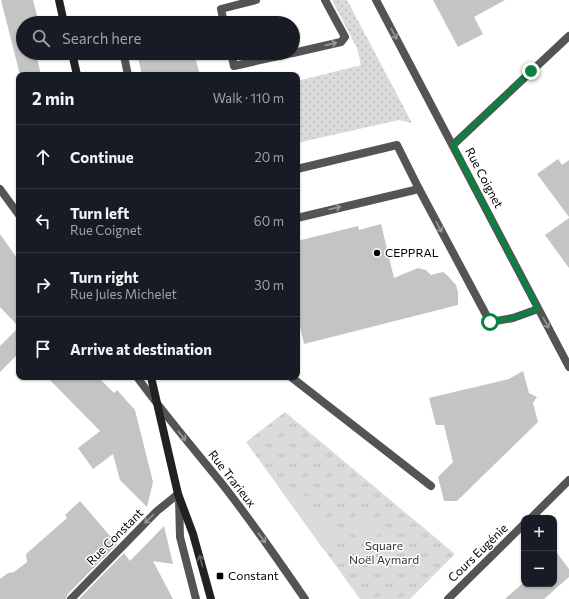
<!DOCTYPE html>
<meta charset="utf-8">
<style>
:root{--surface:#171b24;--page:#242831;--text:#f1f3f6;--muted:#9ea1a6;--line:#363941}
body{margin:0;font-family:Commissioner,sans-serif;background:var(--page);color:var(--text)}
.controls{position:absolute;right:12px;bottom:12px;display:grid;overflow:hidden;border-radius:8px;box-shadow:0 1px 3px #0004}
.controls button{width:36px;height:36px;display:grid;place-items:center;padding:0;border:0;border-bottom:1px solid var(--line);background:var(--surface);color:var(--text);font:20px sans-serif}
.stop{position:absolute;width:12px;height:12px;margin:-9px;border:3px solid #0b8043;border-radius:50%;background:#fff}
.stop.end{background:#0b8043;border-color:#fff;box-shadow:0 1px 4px #0008}
.list{margin:0;padding:0;list-style:none}
h2{display:flex;justify-content:space-between;align-items:center;height:52px;margin:0;padding:0 16px;font-size:17px}
h2 small{font-size:13px;font-weight:400;color:var(--muted)}
.list li{display:grid;grid-template-columns:26px 1fr auto;gap:12px;align-items:center;box-sizing:border-box;height:64px;padding:0 16px;border-top:1px solid var(--line)}
.list b{display:block;font-size:15px;white-space:nowrap}
.list p{margin:0;font-size:13px;white-space:nowrap;color:var(--muted)}
.list em{font-size:13px;font-style:normal;color:var(--muted)}
.icon{flex:none;width:22px;height:22px;fill:none;stroke:currentColor;stroke-width:2;stroke-linecap:round;stroke-linejoin:round}
.map{position:relative;flex:none;width:569px;height:599px;overflow:hidden}
.search{position:absolute;background:var(--surface);box-shadow:0 1px 3px #0004;left:16px;top:16px;width:284px;height:44px;display:flex;align-items:center;gap:10px;box-sizing:border-box;padding:0 14px;border-radius:22px;color:var(--muted);font-size:15px}
.panel{position:absolute;background:var(--surface);box-shadow:0 1px 3px #0004;left:16px;top:72px;width:284px;height:308px;border-radius:8px}
.map>svg:first-child{display:block}
.grass{fill:url(#grass-dots)}
.park{fill:url(#park-tufts)}
.garden{fill:#dbdbdb}
.building{fill:#c4c4c4}
.lines{fill:none;stroke-linecap:round;stroke-linejoin:round}
.lane{stroke:#545454;stroke-width:8}
.street{stroke:#545454;stroke-width:8}
.secondary{stroke:#212121;stroke-width:8}
.oneway{stroke:#989898}
.oneway2{stroke:#646464}
.route{stroke:#0b8043;stroke-width:5}
.poi-dot{fill:#000;stroke:#fff;stroke-width:1.5}
.labels{text-anchor:middle;stroke-width:3;stroke-linejoin:round;paint-order:stroke}
.street-label{font-size:12px;fill:#000;stroke:#fff}
.poi-label{font-size:12px;fill:#000;stroke:#fff;text-anchor:start}
.park-label{font-size:12px;fill:#323232;stroke:#fff}
</style>
<div class="map">
<svg width="569" height="599" viewBox="0 0 569 599">
<defs>
<pattern id="grass-dots" width="8" height="8" patternUnits="userSpaceOnUse"><rect width="8" height="8" fill="#dbdbdb"/><path d="M2 2h.1M6 6h.1" fill="none" stroke="#bababa" stroke-width="1.8" stroke-linecap="round"/></pattern>
<pattern id="park-tufts" width="24" height="20" patternUnits="userSpaceOnUse"><rect width="24" height="20" fill="#dbdbdb"/><path d="M3 7l-1-3M5 7V3M7 7l1-3M15 17l-1-3M17 17v-4M19 17l1-3" fill="none" stroke="#bababa"/></pattern>
</defs>
<rect width="100%" height="100%" fill="#fff"/>
<polygon class="grass" points="332,0 347,0 412,123 399,120 297,143 297,81 361,65 357,48"/>
<polygon class="park" points="285,412 455,554 410,599 360,599 246,442"/>
<g class="garden">
<polygon points="287,484 297,497 303,493 338,540 324,550 280,489"/>
<path d="M364,513L371,516L382,528L375,538L363,544C354,533 347,528 356,515Z"/>
</g>
<g class="building">
<polygon points="1,0 33,0 39,23 23,23 23,53 36,53 41,75 20,75"/>
<polygon points="433,0 505,0 474,17 483,34 458,47"/>
<polygon points="159,53 194,53 200,75 142,75 138,58"/>
<polygon points="558,159 562,165 569,160 569,217 537,174"/>
<polygon points="569,218 569,268 545,235"/>
<polygon points="381,224 394,278 418,268 426,270 431,275 443,272 447,275 456,285 458,292 458,305 304,344 297,313 297,241 358,226 359,230"/>
<polygon points="0,234 19,261 19,353 0,372 0,346 19,327 0,307"/>
<polygon points="523,371 529,393 537,397 533,403 538,422 457,501 444,501 438,477 453,462 444,425 436,425 429,398 509,379"/>
<polygon points="47,377 98,377 114,393 117,390 135,410 153,482 147,507 120,480 113,454 93,469 78,448 100,431"/>
<polygon points="80,501 117,544 67,595 66,599 0,599 0,579 8,573 14,572 27,562 26,554 67,518 65,515"/>
<polygon points="164,526 173,564 153,561 173,599 79,599 124,553 130,561"/>
<polygon points="557,553 569,569 569,577 544,599 505,599 524,582 524,584 554,584 554,555"/>
</g>
<g class="lines">
<g class="lane">
<polyline points="224,23 221,9 256,0"/>
<polyline points="231,53 234,66 292,53"/>
<polyline points="293,53 341,42 345,37 325,0"/>
<polyline points="124,56 128,75"/>
<polyline points="297,169 397,145 419,189"/>
<polyline points="297,218 419,189 490,322 513,318 538,309"/>
<polyline points="291,377 431,486"/>
<polyline points="179,499 180,537 196,599"/>
</g>
<g class="street">
<polyline points="376,0 569,367"/>
<polyline points="453,145 569,36"/>
<polyline points="0,189 19,215"/>
<path d="M137,377C164,414 194,449 223,485C252,522 279,561 305,599"/>
<polyline points="531,518 569,480"/>
<polyline points="71,599 157,511 178,494"/>
<polyline points="448,599 524,524"/>
</g>
<g class="secondary">
<polyline points="59,0 64,23"/>
<polyline points="72,53 77,75"/>
<polyline points="151,377 178,494 193,534 211,599"/>
</g>
</g>
<defs><path id="oneway-shaft" d="M-6 0H5M1.5-3L5.5 0L1.5 3" fill="none" stroke-width="1.6" stroke-linecap="round" stroke-linejoin="round"/></defs>
<g class="oneway">
<use href="#oneway-shaft" transform="translate(394 34) rotate(62)"/>
<use href="#oneway-shaft" transform="translate(331 44) rotate(-13)"/>
<use href="#oneway-shaft" transform="translate(335 208) rotate(-13)"/>
<use href="#oneway-shaft" transform="translate(439 227) rotate(62)"/>
<use href="#oneway-shaft" transform="translate(546 323) rotate(62)"/>
<use href="#oneway-shaft" transform="translate(182 436) rotate(51)"/>
<use href="#oneway-shaft" transform="translate(149 519) rotate(135)"/>
<use href="#oneway-shaft" transform="translate(262 538) rotate(53)"/>
</g>
<use class="oneway2" href="#oneway-shaft" transform="translate(201 561) rotate(-105)"/>
<g class="lines">
<polyline class="route" points="490,322 513,318 538,309 453,145 531,71"/>
</g>
<g class="poi-dot">
<circle cx="377" cy="253" r="4"/>
<rect x="216" y="572" width="8" height="8" rx="2"/>
</g>
<g class="labels">
<g class="street-label">
<text transform="translate(484 178) rotate(62)" y="4">Rue Coignet</text>
<text transform="translate(232 479) rotate(52)" y="4">Rue Trarieux</text>
<text transform="translate(115 537) rotate(-45)" y="4">Rue Constant</text>
<text transform="translate(478 553) rotate(-44)" y="4">Cours Eugénie</text>
</g>
<g class="poi-label">
<text x="385" y="257">CEPPRAL</text>
<text x="228" y="580">Constant</text>
</g>
<g class="park-label">
<text x="384" y="550">Square<tspan x="384" dy="14">Noël Aymard</tspan></text>
</g>
</g>
</svg>
<div class="controls">
<button>+</button>
<button>−</button>
</div>
<div class="stop" style="left:490px;top:322px"></div>
<div class="stop end" style="left:531px;top:71px"></div>
<div class="search"><svg class="icon" aria-label="search" viewBox="0 0 24 24"><circle cx="10" cy="10" r="6"/><path d="M15 15l6 6"/></svg>Search here</div>
<section class="panel">
<h2>2 min<small>Walk · 110 m</small></h2>
<ul class="list">
<li><svg class="icon" aria-label="ahead" viewBox="0 0 24 24"><path d="M12 20V5M6 11l6-6 6 6"/></svg><div><b>Continue</b></div><em>20 m</em></li>
<li><svg class="icon" aria-label="left" viewBox="0 0 24 24"><path d="M17 20v-9H6M10 6l-5 5 5 5"/></svg><div><b>Turn left</b><p>Rue Coignet</p></div><em>60 m</em></li>
<li><svg class="icon" aria-label="right" viewBox="0 0 24 24"><path d="M7 20v-9h11M14 6l5 5-5 5"/></svg><div><b>Turn right</b><p>Rue Jules Michelet</p></div><em>30 m</em></li>
<li><svg class="icon" aria-label="arrive" viewBox="0 0 24 24"><path d="M6 21V4h12l-3 4 3 4H6"/></svg><div><b>Arrive at destination</b></div></li>
</ul>
</section>
</div>
